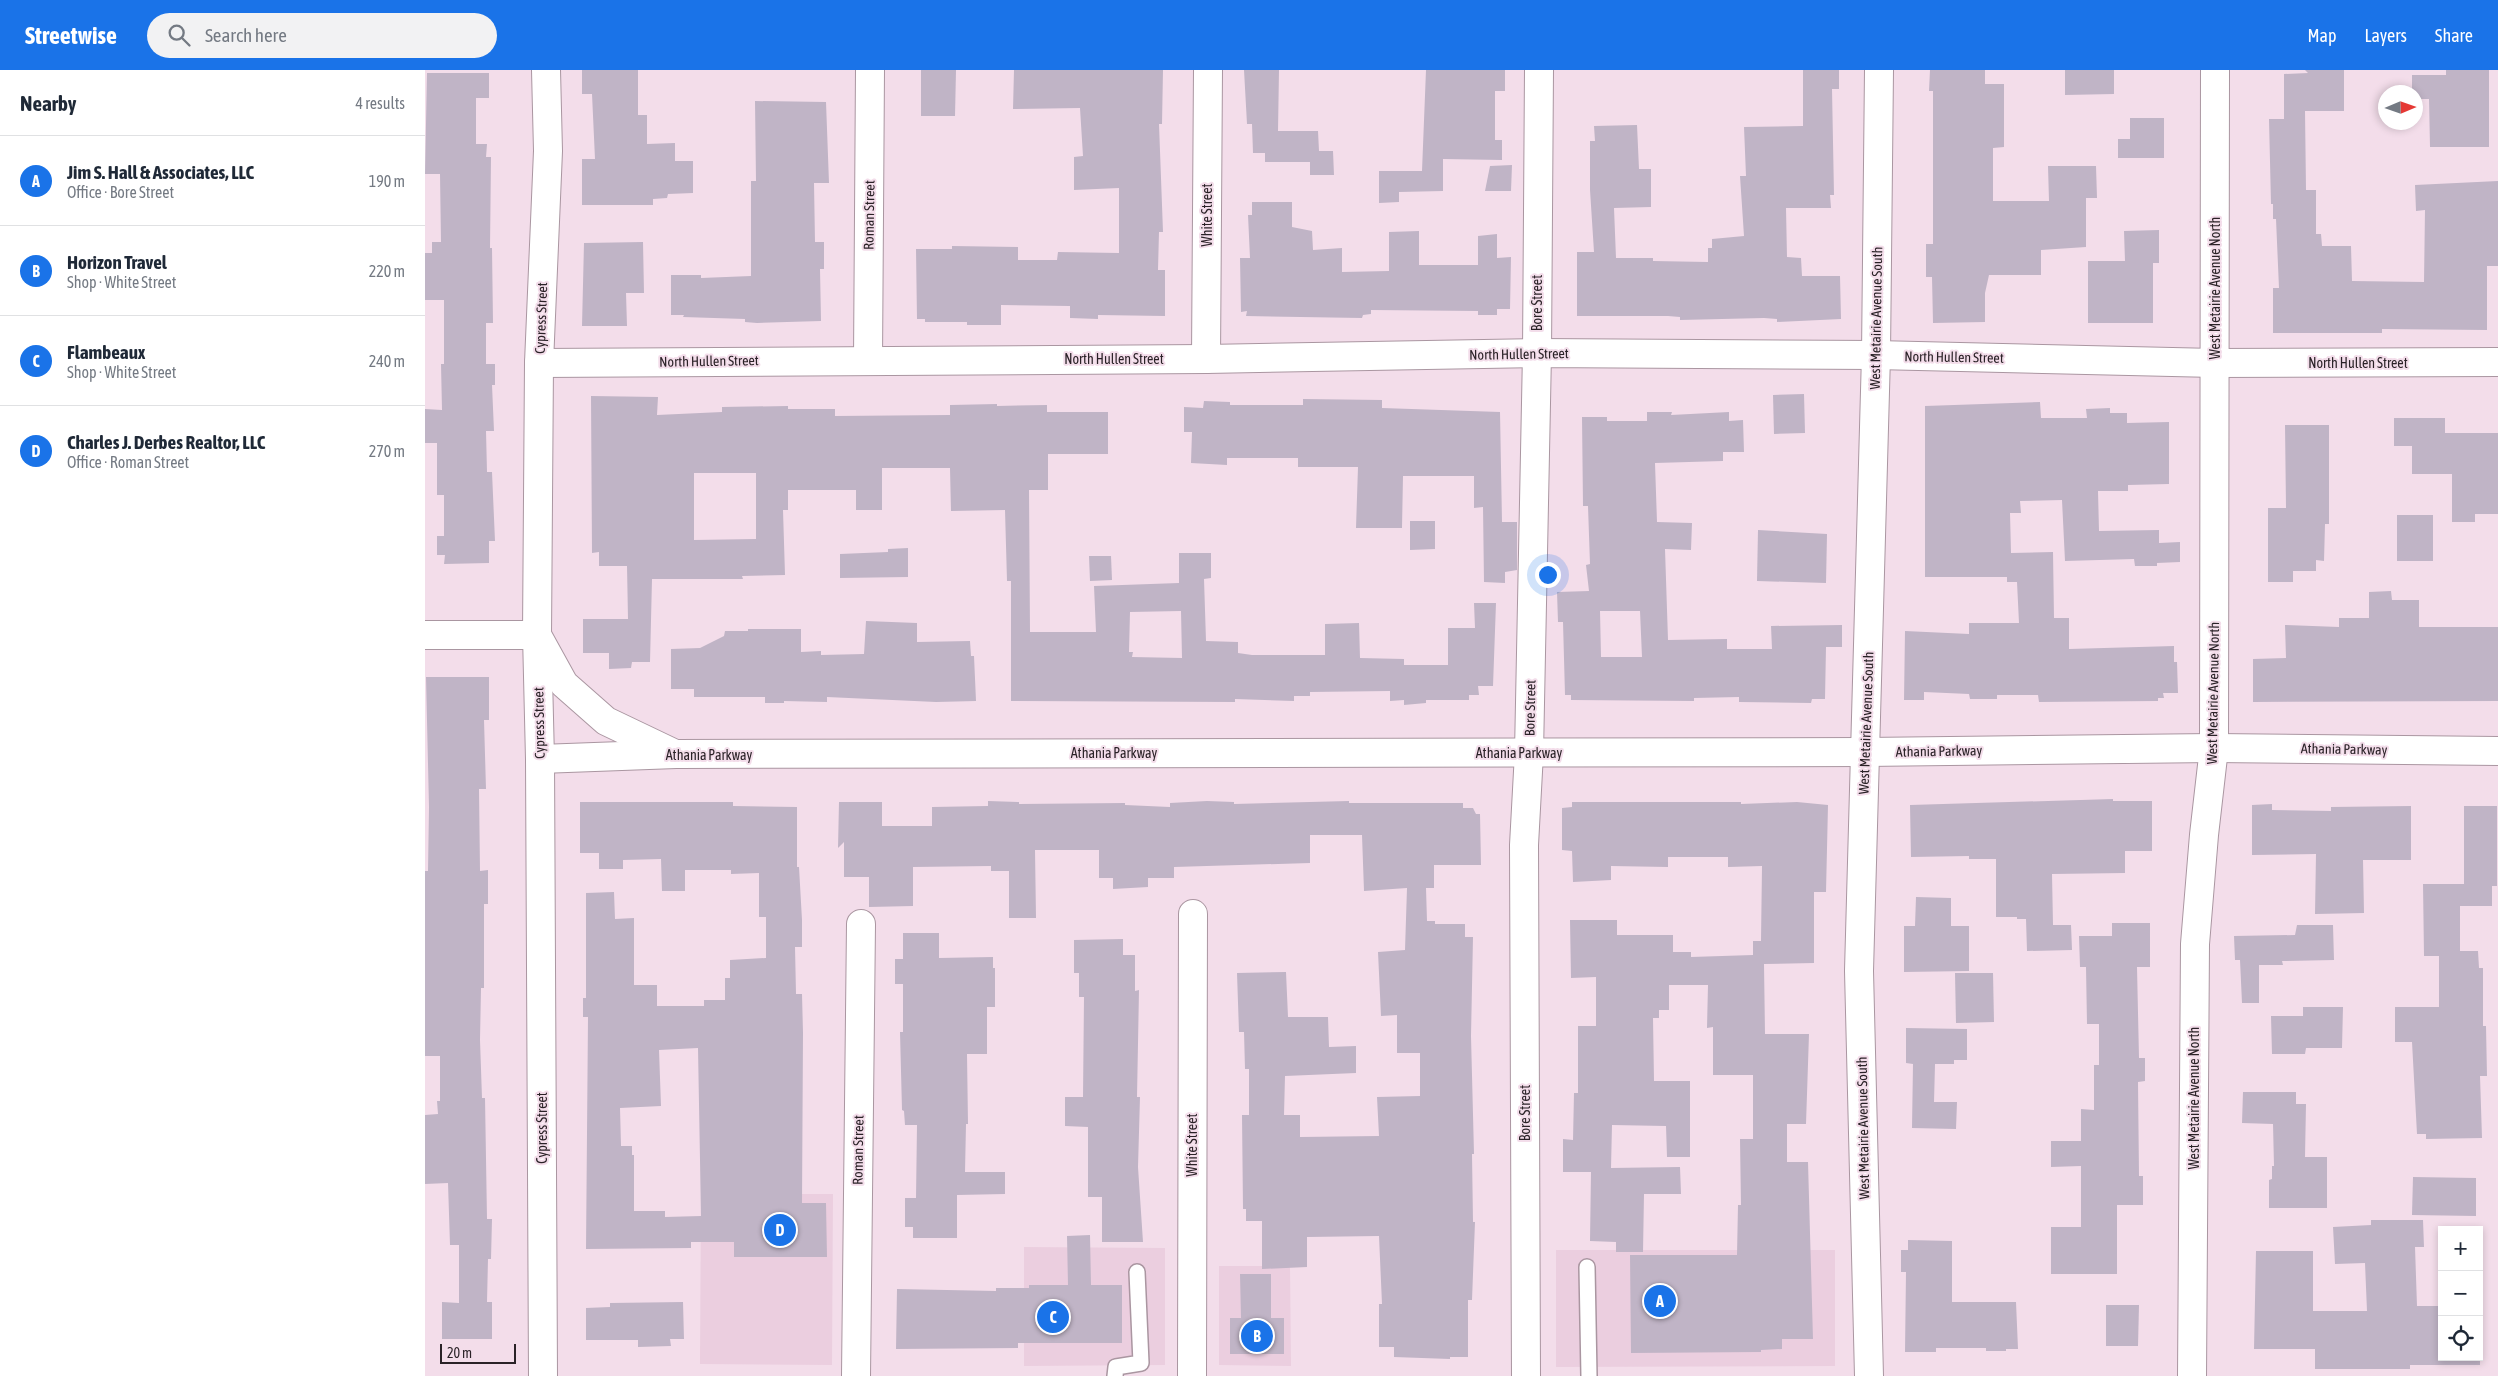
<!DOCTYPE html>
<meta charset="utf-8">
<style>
:root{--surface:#fff;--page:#f2f2f3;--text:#1f2937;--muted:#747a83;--line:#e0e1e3;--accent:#1a73e8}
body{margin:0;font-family:"Asap Condensed",sans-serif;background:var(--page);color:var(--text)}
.controls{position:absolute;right:15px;bottom:15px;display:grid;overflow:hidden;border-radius:0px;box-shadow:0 2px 8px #0003}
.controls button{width:45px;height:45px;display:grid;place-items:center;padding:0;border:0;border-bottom:1px solid var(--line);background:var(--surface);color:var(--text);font:25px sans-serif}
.compass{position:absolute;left:1953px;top:15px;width:45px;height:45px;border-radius:50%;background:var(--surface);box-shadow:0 2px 8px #0003;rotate:88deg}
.scale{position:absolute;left:15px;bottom:12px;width:76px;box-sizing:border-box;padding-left:5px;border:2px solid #2a2227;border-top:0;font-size:14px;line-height:18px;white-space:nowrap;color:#2a2227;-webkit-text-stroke:4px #f3ddea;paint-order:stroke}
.you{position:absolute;left:1122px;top:504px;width:18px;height:18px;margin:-12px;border:4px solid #fff;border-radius:50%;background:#1a73e8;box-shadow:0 0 0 8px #1a73e833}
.badge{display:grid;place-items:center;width:32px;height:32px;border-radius:50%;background:var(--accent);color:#fff;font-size:16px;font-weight:700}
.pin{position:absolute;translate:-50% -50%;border:2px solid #fff;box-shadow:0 1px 5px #0006}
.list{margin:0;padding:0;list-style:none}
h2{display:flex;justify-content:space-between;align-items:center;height:65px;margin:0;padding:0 20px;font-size:21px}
h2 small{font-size:16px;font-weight:400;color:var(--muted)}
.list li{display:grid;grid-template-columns:32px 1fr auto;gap:15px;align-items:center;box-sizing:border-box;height:90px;padding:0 20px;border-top:1px solid var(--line)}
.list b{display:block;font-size:19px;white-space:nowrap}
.list p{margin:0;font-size:16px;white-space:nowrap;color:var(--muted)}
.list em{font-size:16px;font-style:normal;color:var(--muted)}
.icon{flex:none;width:28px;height:28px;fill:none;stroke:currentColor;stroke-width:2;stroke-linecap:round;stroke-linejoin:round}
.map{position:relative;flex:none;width:2073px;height:1306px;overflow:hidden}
header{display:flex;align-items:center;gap:30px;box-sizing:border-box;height:70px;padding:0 25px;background:var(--accent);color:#fff}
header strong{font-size:24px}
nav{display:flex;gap:28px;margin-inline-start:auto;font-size:18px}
.search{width:350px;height:45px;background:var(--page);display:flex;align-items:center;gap:12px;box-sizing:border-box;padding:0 18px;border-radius:28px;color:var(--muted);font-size:19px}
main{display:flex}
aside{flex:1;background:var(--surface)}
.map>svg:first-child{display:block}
.built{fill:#ebcedf}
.building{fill:#c0b4c6;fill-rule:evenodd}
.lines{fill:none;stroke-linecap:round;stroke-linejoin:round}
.service-casing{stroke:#aa96a1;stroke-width:18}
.minor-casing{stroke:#aa96a1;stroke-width:30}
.secondary-casing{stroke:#aa96a1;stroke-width:30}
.service{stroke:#fff;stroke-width:15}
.minor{stroke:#fff;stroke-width:28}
.secondary{stroke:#fff;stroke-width:28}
.labels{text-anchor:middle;stroke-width:4;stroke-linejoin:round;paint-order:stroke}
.street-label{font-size:14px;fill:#2a2227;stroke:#f3ddea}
</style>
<header>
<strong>Streetwise</strong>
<div class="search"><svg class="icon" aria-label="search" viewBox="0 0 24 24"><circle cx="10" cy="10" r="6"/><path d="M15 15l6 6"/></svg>Search here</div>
<nav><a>Map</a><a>Layers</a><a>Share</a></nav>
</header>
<main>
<aside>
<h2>Nearby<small>4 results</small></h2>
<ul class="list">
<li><span class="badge">A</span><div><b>Jim S. Hall &amp; Associates, LLC</b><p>Office · Bore Street</p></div><em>190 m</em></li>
<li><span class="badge">B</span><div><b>Horizon Travel</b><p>Shop · White Street</p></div><em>220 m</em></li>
<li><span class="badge">C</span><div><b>Flambeaux</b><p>Shop · White Street</p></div><em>240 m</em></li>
<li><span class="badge">D</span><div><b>Charles J. Derbes Realtor, LLC</b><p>Office · Roman Street</p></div><em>270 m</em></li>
</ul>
</aside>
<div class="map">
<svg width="2073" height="1306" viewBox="0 0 2073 1306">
<rect width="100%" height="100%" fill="#f3ddea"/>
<g class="built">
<polygon points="276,1124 408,1124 407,1295 275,1294"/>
<polygon points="599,1177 740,1178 740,1295 599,1296"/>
<polygon points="1131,1180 1410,1180 1410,1296 1131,1297"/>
<polygon points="794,1196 865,1196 866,1296 794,1295"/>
</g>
<g class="building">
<polygon points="157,0 213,0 213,45 222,45 222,74 250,73 250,91 268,91 268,123 243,124 242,128 228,129 228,135 157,135 157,89 170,89 167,24 157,24"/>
<polygon points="496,0 531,0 530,46 496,46"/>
<polygon points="589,0 738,0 737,54 734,54 738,162 734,162 733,200 740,200 740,246 673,245 673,249 645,248 645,236 576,235 576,255 542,255 542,252 500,252 500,249 492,249 491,179 527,179 527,176 593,177 593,190 632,190 633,182 694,183 694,118 649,120 649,87 658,86 655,38 588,39"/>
<polygon points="819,0 854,0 853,61 893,61 894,81 908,81 909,105 885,105 885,92 840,92 840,83 828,83 827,54 822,54"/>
<polygon points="1001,0 1080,0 1080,21 1070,21 1070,70 1077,70 1077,90 1018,89 1018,121 974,122 974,132 954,133 954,101 997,101"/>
<polygon points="1378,0 1414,0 1414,19 1407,19 1409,125 1405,125 1406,138 1361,138 1362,187 1376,188 1377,206 1415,206 1416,249 1352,252 1352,249 1339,248 1255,250 1255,247 1243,246 1152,246 1152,182 1169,182 1165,120 1165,71 1170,71 1169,56 1212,55 1214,99 1226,99 1226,137 1189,138 1191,188 1228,188 1228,191 1283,192 1283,178 1287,178 1287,169 1319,166 1315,106 1321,106 1319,57 1378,56"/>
<polygon points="1505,0 1560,0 1560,14 1579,14 1579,77 1568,78 1568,131 1624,131 1623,96 1671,96 1672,128 1661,128 1661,177 1616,180 1616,205 1564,205 1560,223 1560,252 1508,253 1507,207 1501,207 1501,174 1508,174 1508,21 1504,21"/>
<polygon points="1640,0 1689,0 1689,24 1640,25"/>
<polygon points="1880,0 1919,0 1919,41 1880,41 1881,120 1891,120 1891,164 1896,164 1897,176 1926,176 1927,211 1999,212 2000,140 1991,141 1990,115 2073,111 2073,196 2062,196 2062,260 1957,259 1957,263 1848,263 1848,218 1854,218 1851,149 1848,149 1848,134 1846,134 1844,49 1859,49 1859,4 1883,3"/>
<polygon points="2021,0 2064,0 2064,77 2005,77 2004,29 1990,29 1990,22 1987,22 1987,5 2021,5"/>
<polygon points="2,3 64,3 64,28 51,28 51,74 62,74 61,87 66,87 65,178 67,178 68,253 61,253 61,294 70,294 70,315 67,315 69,361 61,361 62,402 67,402 70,471 64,471 64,493 19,494 20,485 12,485 12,466 19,466 19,425 12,425 12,373 0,373 0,339 17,340 16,294 19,294 19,230 0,230 0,183 7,183 7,172 16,172 15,104 0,104"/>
<polygon points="330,31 401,32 404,113 389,113 390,172 399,172 399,199 395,199 396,251 332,253 320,252 320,249 258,247 259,245 246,245 246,205 276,205 276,208 326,206 326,111 331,111"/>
<polygon points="1705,48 1739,48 1739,88 1693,88 1693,69 1705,69"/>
<polygon points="1087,95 1086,121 1060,121 1065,96"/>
<polygon points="827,132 867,132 867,157 887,161 888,180 917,178 917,202 964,201 964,162 994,161 994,195 1053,195 1053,166 1072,164 1072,188 1086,187 1085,239 1072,239 1072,245 1053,245 1053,241 946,240 946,244 938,245 937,248 821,246 822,241 816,242 815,188 825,188 823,145 827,145"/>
<polygon points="1734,160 1734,193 1728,193 1728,253 1663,253 1663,191 1700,191 1699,161"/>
<polygon points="218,172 219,223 201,223 202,256 157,256 159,173"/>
<polygon points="1379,324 1380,363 1349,364 1348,325"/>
<path d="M166,326L233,327L232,345L297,342V337L363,336V339H410V346L525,345V335L572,334V336L622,335V342H683V384H623V420H604L605,562H671L669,516L754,513V483H786V508L779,509L781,571L813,572V583L827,585H900V554L934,553L935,588L979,589V595H1023V558H1050L1049,533H1071L1068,616H1053L1054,625H1044V630H1001V633L979,635V630L965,631V621L885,622V626H869V631L810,629V632L586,631V511H582L580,440L526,441L525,398H457V440H431V420H363V440H358L360,505L317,506L318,509H227L225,592H207L206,598L184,599V583H158V549H203L202,496H174V482L167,483ZM269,403H331V469L269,470ZM756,541L757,588L707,587L708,582H704L705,542Z"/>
<polygon points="878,329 957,330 957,338 1075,342 1077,452 1092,452 1092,500 1080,502 1080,513 1059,512 1058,437 1049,438 1049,406 978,406 977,458 931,458 933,397 873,397 873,388 802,388 802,395 766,393 767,362 759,362 759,337 778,338 779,331 805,332 805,335 878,335"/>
<polygon points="1615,332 1616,348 1662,348 1661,339 1685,338 1685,343 1702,343 1702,353 1744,352 1744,414 1703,415 1703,421 1673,421 1674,461 1734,460 1734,473 1755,472 1755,492 1732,493 1732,496 1710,496 1709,489 1640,491 1637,430 1595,431 1596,443 1585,443 1586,483 1628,482 1629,548 1644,548 1644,579 1749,576 1749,592 1752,592 1753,623 1738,623 1739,628 1733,628 1733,631 1614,632 1613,625 1572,625 1572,629 1545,629 1544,624 1499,622 1499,630 1479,630 1480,561 1544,564 1544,553 1594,553 1592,512 1582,512 1582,507 1500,507 1500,336"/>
<path d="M1222,342H1247L1246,345L1304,342V351L1318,350L1319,382H1298V391L1230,393L1232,452L1267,453L1266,480L1240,479L1243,570L1302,569V579H1347L1346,556L1417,555V577H1401L1400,629H1387L1386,633L1314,632V627L1269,628V631L1146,630V625H1140L1138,552H1133L1132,522L1164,521L1161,495L1165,494L1163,436H1158L1157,347H1182V351H1222ZM1175,541H1215L1217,587H1176Z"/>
<polygon points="1969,348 2020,348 2020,363 2073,363 2073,444 2050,444 2050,452 2027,452 2027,404 1987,404 1987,376 1969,376"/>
<polygon points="1860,355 1904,355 1904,454 1900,454 1899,491 1891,490 1891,501 1868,501 1868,512 1843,512 1843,438 1861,438"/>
<rect x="1972" y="445" width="36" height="46"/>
<polygon points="985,451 1010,451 1010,479 985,480"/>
<polygon points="1333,460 1402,464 1401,513 1332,511"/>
<polygon points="483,478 483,507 415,508 415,484 463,482 463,479"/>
<polygon points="664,486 686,486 687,510 665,511"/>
<polygon points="1966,521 1967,530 1994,530 1994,557 2073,557 2073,631 1828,632 1828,589 1861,588 1860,555 1914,557 1914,548 1944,548 1944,522"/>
<polygon points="441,551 492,553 492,572 545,571 546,586 549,586 551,631 511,632 402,627 402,632 359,631 359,633 340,633 340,627 269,627 269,619 246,619 246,579 275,578 299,566 300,561 323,561 323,559 376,559 376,582 396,581 396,585 439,584"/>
<polygon points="1,607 64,607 64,650 59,650 61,719 54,719 55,801 63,800 63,834 59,834 59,918 56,918 55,970 57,1028 60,1028 62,1149 67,1149 66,1189 63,1189 62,1232 67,1232 67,1269 17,1269 17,1232 34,1233 34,1175 25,1175 23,1113 0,1114 0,1045 13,1044 12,1031 15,1031 15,986 0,986 0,801 3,801 4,737"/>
<polygon points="1688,729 1688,731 1727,731 1727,781 1700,781 1700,803 1627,804 1628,855 1646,855 1647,880 1602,881 1601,849 1592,849 1592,847 1571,847 1571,789 1544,789 1544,786 1486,787 1485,735"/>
<polygon points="563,731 594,732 594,734 700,733 700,735 745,737 745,733 782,731 809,732 809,734 924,731 924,733 1038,733 1038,738 1048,738 1051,744 1055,744 1056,795 1009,795 1009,818 1001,818 1002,851 1010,851 1010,854 1040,854 1040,867 1048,867 1046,966 1049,1084 1047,1084 1048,1152 1050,1152 1047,1230 1043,1230 1043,1287 1025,1287 1025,1289 969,1287 969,1277 954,1277 954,1234 957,1234 954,1166 882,1167 882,1197 837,1199 837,1151 821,1151 821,1139 818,1139 817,1045 824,1045 824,999 820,999 819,962 814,962 812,903 861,902 863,947 903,947 904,977 931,976 931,1003 860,1006 859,1045 875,1045 875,1067 954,1066 952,1027 995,1026 995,983 972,983 972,945 956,946 953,882 980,880 982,818 939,821 937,765 885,765 885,793 749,797 749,808 723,808 723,817 688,819 688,808 674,808 674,780 610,780 611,848 584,848 584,801 566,801 566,796 488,797 488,836 444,837 444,807 419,807 419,772 413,778 414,732 457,732 457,756 507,756 507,737 563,736"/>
<path d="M155,732H308V736L372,737V797H374L377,850V877H370L371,924H377L378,963L377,1133H401L402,1187H309V1172H266V1178L161,1179L163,947H158V928H161V823L189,822L190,849L209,848V915H232V936H279V930H300V908H305V890L341,888V847H334V803L306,804V800H260V821H237L236,789L198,790V799H174V783H155ZM273,978L276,1146L240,1147V1141H209V1085H207V1076H196L195,1038L236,1036L234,980Z"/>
<polygon points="1147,732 1316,732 1316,734 1372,732 1403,735 1401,822 1389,822 1389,893 1339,894 1340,964 1384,964 1381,1054 1362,1054 1362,1092 1383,1092 1388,1269 1357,1269 1357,1279 1336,1280 1336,1282 1206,1283 1205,1185 1312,1185 1313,1135 1316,1135 1315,1069 1328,1069 1328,1005 1288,1005 1288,957 1282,958 1283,915 1244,915 1244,940 1234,940 1234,948 1228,948 1229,1011 1265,1011 1265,1087 1242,1087 1241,1056 1187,1055 1186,1098 1255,1097 1256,1124 1219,1124 1218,1182 1191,1182 1191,1172 1165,1171 1166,1102 1138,1102 1138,1069 1148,1070 1149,1023 1153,1023 1153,956 1171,956 1171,907 1146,908 1145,850 1192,850 1192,865 1248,865 1248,882 1266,882 1266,887 1328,885 1328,871 1336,871 1337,796 1303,797 1303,787 1243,787 1243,797 1186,796 1186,810 1148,812 1147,781 1137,780 1137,738 1147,737"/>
<polygon points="1847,734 1847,740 1906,741 1906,737 1986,736 1986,790 1938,790 1939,843 1890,844 1891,784 1827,785 1827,735"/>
<polygon points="2039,736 2072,736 2072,816 2067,816 2067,836 2035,836 2035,881 2053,881 2054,898 2058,898 2058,956 2061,956 2062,1006 2055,1006 2057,1068 2001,1069 2001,1064 1992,1064 1987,972 1970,972 1970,937 2014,937 2014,886 1999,886 1998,814 2039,814"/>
<polygon points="1491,827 1526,828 1526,856 1544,856 1544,901 1479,902 1479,856 1490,856"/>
<polygon points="1687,853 1725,853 1725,897 1712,897 1714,988 1720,988 1720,1011 1713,1012 1714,1106 1718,1106 1718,1135 1692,1135 1692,1204 1626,1204 1626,1157 1656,1157 1656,1096 1626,1097 1626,1071 1656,1071 1656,1039 1669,1040 1669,995 1674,995 1674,954 1662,954 1661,897 1655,897 1654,866 1687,866"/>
<polygon points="1872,855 1908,855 1909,890 1857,891 1858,895 1834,895 1834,933 1817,933 1815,890 1810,890 1809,866 1870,865"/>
<polygon points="478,863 514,863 514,888 568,887 568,898 570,898 570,937 562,937 562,984 542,984 543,1054 541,1054 540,1102 580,1102 580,1124 532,1125 532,1168 488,1168 488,1157 480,1157 480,1128 491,1128 492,1055 480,1055 479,1041 477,1040 475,962 478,962 478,914 470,914 470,889 478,889"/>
<polygon points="698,869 698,885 710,885 710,921 714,920 712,1027 715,1027 713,1097 718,1172 677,1172 677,1127 663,1127 663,1057 640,1056 640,1027 658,1027 659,927 654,927 654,903 649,903 649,870"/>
<polygon points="1530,903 1568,903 1569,952 1531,953"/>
<polygon points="1878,937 1918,937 1917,978 1881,978 1880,984 1847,984 1846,946 1878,946"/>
<polygon points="1481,958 1542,959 1542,990 1529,990 1529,994 1510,994 1509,1032 1532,1032 1531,1059 1487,1058 1488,994 1481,993"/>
<polygon points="1818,1022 1871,1022 1871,1034 1881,1034 1880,1087 1902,1087 1902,1138 1844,1138 1844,1110 1847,1109 1847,1096 1849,1096 1848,1054 1817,1053"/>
<polygon points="1988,1107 2051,1108 2051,1146 1987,1145"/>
<polygon points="1946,1150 1998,1150 1999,1177 1990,1177 1992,1236 2017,1236 2017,1287 2054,1287 2055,1236 2055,1295 1985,1295 1985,1299 1890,1299 1890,1279 1829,1279 1831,1181 1888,1181 1888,1241 1942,1241 1940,1193 1910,1194 1908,1157 1946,1155"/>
<polygon points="665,1165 666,1215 697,1215 697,1273 593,1273 593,1278 471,1279 472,1219 571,1221 571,1218 604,1218 604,1215 643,1215 642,1166"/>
<polygon points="1483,1170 1527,1171 1527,1232 1591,1232 1593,1279 1581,1279 1581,1281 1561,1281 1561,1278 1511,1278 1511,1282 1480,1282 1481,1202 1476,1202 1476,1180 1483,1180"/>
<polygon points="815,1204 846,1204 846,1248 859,1248 859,1284 805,1284 805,1248 816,1248"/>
<polygon points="258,1232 259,1269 245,1269 246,1276 213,1277 213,1270 161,1270 161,1238 185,1237 185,1233"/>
<polygon points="1681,1235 1714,1235 1713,1276 1681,1276"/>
</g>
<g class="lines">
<defs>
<g id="service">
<polyline points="1162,1197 1164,1306"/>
<polyline points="690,1306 691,1297 716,1293 712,1202"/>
</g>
<g id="minor">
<polyline points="781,289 783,0"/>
<polyline points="443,290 445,0"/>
<polyline points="114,293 781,289 1112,283 1451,285 1790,293 2073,292"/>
<polyline points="0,565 112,565 139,614 181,651 248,683"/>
<polyline points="115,689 251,684 1440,682 1789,678 2073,681"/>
<polyline points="118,1306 115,689 112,565 114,293 123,81 121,0"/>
<polyline points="431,1306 436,854"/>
<polyline points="767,1306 768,844"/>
<polyline points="1101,1306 1099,775 1104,683 1112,283 1114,0"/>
</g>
<g id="secondary">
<polyline points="1444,1306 1434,901 1451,285 1454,0"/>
<polyline points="1767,1306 1770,874 1779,765 1789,678 1790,0"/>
</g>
</defs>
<use href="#service" class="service-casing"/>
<use href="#minor" class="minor-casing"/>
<use href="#secondary" class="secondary-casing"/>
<use href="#service" class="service"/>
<use href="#minor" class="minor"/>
<use href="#secondary" class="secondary"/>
</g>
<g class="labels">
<g class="street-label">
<text transform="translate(444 145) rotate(-89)" y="5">Roman Street</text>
<text transform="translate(782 145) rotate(-90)" y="5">White Street</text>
<text transform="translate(1790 218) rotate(-90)" y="5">West Metairie Avenue North</text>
<text transform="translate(1112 233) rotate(-90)" y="5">Bore Street</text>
<text transform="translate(116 248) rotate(-88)" y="5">Cypress Street</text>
<text transform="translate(1451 248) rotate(-89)" y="5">West Metairie Avenue South</text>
<text transform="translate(1094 284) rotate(-1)" y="5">North Hullen Street</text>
<text transform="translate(1529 287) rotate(1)" y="5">North Hullen Street</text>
<text x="689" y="294">North Hullen Street</text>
<text transform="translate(284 291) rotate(-1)" y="5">North Hullen Street</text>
<text x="1933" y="298">North Hullen Street</text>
<text transform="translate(1788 623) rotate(-89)" y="5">West Metairie Avenue North</text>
<text transform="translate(1105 638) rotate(-89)" y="5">Bore Street</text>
<text transform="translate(114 653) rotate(-91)" y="5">Cypress Street</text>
<text transform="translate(1441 653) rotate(-88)" y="5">West Metairie Avenue South</text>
<text transform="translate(1919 679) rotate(1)" y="5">Athania Parkway</text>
<text transform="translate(1514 681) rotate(-1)" y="5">Athania Parkway</text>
<text x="689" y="688">Athania Parkway</text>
<text x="1094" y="688">Athania Parkway</text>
<text x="284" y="690">Athania Parkway</text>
<text transform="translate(1769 1028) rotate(-90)" y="5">West Metairie Avenue North</text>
<text transform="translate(1100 1043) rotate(-90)" y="5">Bore Street</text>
<text transform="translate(117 1058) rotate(-90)" y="5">Cypress Street</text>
<text transform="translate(1438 1058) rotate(-91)" y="5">West Metairie Avenue South</text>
<text transform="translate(767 1075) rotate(-90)" y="5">White Street</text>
<text transform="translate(433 1080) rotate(-89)" y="5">Roman Street</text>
</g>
</g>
</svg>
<div class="controls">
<button>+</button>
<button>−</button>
<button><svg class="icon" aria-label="locate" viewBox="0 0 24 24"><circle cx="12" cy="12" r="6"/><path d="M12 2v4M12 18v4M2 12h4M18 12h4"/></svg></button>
</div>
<svg class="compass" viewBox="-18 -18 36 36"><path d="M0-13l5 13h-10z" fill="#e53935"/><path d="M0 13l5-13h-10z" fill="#747a83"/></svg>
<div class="scale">20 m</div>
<div class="you"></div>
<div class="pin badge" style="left:1235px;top:1231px">A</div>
<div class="pin badge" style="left:832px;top:1266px">B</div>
<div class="pin badge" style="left:628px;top:1247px">C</div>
<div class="pin badge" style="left:355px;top:1160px">D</div>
</div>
</main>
